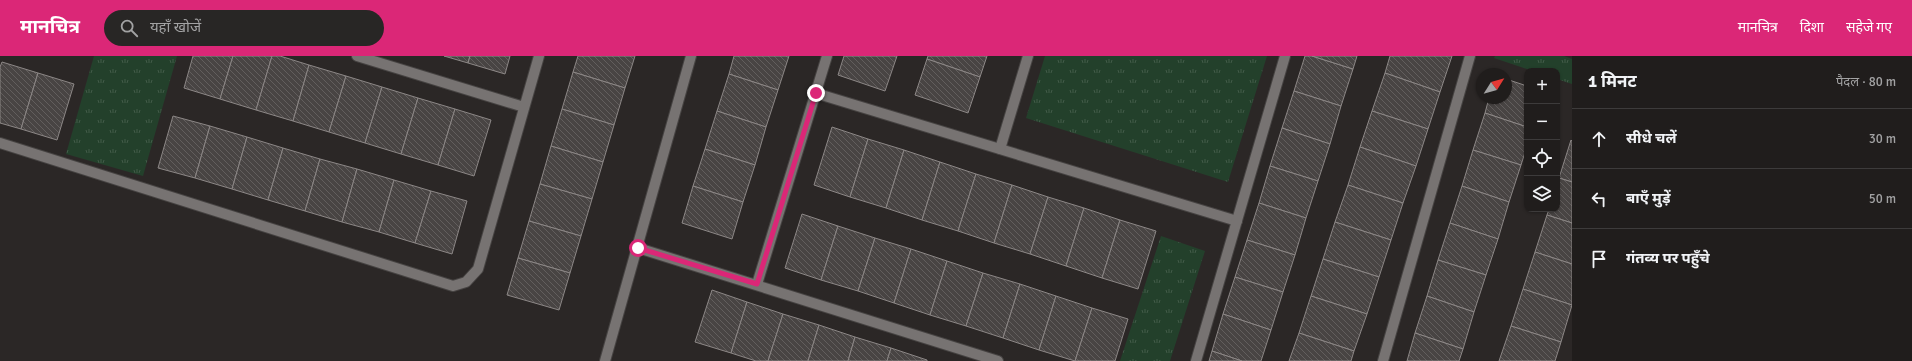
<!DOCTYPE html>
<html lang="hi">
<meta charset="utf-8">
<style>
:root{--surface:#201d1c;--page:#282625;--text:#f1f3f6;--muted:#a2a2a3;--line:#3d3b3b;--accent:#db2777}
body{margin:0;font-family:Signika,"Noto Sans Devanagari",sans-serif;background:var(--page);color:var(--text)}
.controls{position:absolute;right:12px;top:12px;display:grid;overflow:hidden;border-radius:8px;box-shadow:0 1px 3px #0004}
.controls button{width:36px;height:36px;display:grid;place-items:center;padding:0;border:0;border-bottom:1px solid var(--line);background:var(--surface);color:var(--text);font:20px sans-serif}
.compass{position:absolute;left:1476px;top:12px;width:36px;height:36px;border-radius:50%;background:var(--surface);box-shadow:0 1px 3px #0004;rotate:53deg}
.stop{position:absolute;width:12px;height:12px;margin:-9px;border:3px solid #db2777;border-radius:50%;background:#fff}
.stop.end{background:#db2777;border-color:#fff;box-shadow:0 1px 4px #0008}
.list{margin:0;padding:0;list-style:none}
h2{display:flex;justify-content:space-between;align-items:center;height:52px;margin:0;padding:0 16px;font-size:17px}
h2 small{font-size:13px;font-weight:400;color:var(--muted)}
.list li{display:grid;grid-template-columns:26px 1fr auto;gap:12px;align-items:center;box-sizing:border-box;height:60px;padding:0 16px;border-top:1px solid var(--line)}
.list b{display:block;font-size:15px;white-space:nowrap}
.list em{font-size:13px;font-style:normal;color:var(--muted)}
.icon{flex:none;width:22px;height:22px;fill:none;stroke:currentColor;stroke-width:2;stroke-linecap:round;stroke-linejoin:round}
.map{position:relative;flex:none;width:1572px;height:305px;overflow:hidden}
header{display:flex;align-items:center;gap:24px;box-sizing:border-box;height:56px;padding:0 20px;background:var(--accent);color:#fff}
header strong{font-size:19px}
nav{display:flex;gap:22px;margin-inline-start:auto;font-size:14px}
.search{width:280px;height:36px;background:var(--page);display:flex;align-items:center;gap:10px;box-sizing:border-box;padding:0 14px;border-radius:22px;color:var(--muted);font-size:15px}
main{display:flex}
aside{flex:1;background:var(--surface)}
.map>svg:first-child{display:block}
.grass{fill:url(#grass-tufts)}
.building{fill:url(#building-back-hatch);stroke:#8c8786}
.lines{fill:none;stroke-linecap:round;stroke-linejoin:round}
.minor-casing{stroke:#464342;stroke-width:12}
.minor{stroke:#777372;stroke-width:10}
.route{stroke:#db2777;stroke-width:5}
</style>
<header>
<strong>मानचित्र</strong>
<div class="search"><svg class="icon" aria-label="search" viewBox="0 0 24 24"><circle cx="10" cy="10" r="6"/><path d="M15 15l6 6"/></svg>यहाँ खोजें</div>
<nav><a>मानचित्र</a><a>दिशा</a><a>सहेजे गए</a></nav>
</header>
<main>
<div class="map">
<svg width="1572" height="305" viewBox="0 0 1572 305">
<defs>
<pattern id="grass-tufts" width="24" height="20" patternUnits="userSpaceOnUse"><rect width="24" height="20" fill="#23402b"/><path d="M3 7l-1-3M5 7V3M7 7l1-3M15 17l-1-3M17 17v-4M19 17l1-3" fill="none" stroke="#425b49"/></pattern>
<pattern id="building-back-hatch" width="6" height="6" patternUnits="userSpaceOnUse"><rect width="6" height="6" fill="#484443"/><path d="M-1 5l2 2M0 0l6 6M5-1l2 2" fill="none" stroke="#625e5d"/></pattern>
</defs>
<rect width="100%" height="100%" fill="#2b2726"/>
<g class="grass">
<polygon points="94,0 177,0 143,120 66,98"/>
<polygon points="1045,0 1267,0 1228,126 1026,62"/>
<polygon points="1495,0 1564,0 1572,3 1572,28 1557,23 1557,15 1533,15 1494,2"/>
<polygon points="1161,180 1205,195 1170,305 1120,305"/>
</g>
<g class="building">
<polygon points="193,0 233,0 220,43 184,32"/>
<polygon points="233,0 272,0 256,54 220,43"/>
<polygon points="272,0 280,0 309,9 293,65 256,54"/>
<polygon points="444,0 470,0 468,7"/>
<polygon points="470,0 510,0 505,18 468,7"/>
<polygon points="578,0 635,0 625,32 573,16"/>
<polygon points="734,0 789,0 778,34 729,18"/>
<polygon points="844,0 897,0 885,35 838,19"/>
<polygon points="928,0 987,0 980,21 927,3"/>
<polygon points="1305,0 1312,0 1353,13 1341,50 1294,35"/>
<polygon points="1312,0 1357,0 1353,13"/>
<polygon points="1390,0 1452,0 1440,36 1385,17"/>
<polygon points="927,3 980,21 968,57 915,39"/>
<polygon points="2,6 38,17 21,73 0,67 0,11"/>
<polygon points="309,9 346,20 329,76 293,65"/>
<polygon points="573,16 625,32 614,69 562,53"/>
<polygon points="38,17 74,28 57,84 21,73"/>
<polygon points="1385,17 1440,36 1428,73 1372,55"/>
<polygon points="729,18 778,34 766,71 717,55"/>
<polygon points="346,20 382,31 365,87 329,76"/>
<polygon points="1506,23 1527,30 1527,71 1485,57 1489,42 1506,42"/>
<polygon points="382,31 418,42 401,98 365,87"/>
<polygon points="1294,35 1341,50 1330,88 1282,72"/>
<polygon points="418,42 455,53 438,109 401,98"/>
<polygon points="455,53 491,64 474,120 438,109"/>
<polygon points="562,53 614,69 603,106 551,90"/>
<polygon points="717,55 766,71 755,109 705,93"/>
<polygon points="1372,55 1428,73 1416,110 1360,91"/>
<polygon points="1485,57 1527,71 1527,90 1521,109 1473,94"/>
<polygon points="173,60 210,70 195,122 158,112"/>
<polygon points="210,70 247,81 232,133 195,122"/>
<polygon points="832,71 868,83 850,141 814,129"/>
<polygon points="1282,72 1330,88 1318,125 1270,110"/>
<polygon points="247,81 283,92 268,144 232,133"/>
<polygon points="868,83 904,94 886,152 850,141"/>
<polygon points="1571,84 1572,85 1572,126 1559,122"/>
<polygon points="551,90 603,106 592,143 540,128"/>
<polygon points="1360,91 1416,110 1403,147 1348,129"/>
<polygon points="283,92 320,103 305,155 268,144"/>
<polygon points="705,93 755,109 743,146 693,130"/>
<polygon points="904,94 940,106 922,164 886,152"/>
<polygon points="1473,94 1521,109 1509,146 1462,130"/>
<polygon points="320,103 357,113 342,166 305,155"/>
<polygon points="940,106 976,118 958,175 922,164"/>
<polygon points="1270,110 1318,125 1306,162 1259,147"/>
<polygon points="357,113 394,124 379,176 342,166"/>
<polygon points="976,118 1012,129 994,187 958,175"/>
<polygon points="1559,122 1572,126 1572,167 1547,159 1549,153 1557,153 1557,127"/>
<polygon points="394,124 431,135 415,187 379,176"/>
<polygon points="540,128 592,143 581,180 529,165"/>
<polygon points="1012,129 1048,141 1030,198 994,187"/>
<polygon points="1348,129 1403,147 1391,184 1335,166"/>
<polygon points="693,130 743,146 732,183 682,167"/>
<polygon points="1462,130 1509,146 1498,183 1450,167"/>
<polygon points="431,135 467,145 452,198 415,187"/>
<polygon points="1048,141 1084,152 1066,210 1030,198"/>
<polygon points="1259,147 1306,162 1295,199 1247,184"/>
<polygon points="1084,152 1120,164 1102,222 1066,210"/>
<polygon points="802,158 838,170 821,224 785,212"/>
<polygon points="1547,159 1572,167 1572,208 1535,196"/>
<polygon points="1120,164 1156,175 1138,233 1102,222"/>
<polygon points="529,165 581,180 570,217 518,202"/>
<polygon points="1335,166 1391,184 1379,221 1323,203"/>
<polygon points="1450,167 1498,183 1486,219 1438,204"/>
<polygon points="838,170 875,182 858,235 821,224"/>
<polygon points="875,182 911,193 894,247 858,235"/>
<polygon points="1247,184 1295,199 1283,236 1235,221"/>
<polygon points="911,193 947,205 930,259 894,247"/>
<polygon points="1535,196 1572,208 1572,249 1523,233"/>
<polygon points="518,202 570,217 559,254 507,239"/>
<polygon points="1323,203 1379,221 1367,258 1311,240"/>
<polygon points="1438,204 1486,219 1474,256 1427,240"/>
<polygon points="947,205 983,217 966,270 930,259"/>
<polygon points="983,217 1020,228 1003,282 966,270"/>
<polygon points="1235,221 1283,236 1271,274 1223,258"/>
<polygon points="1020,228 1056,240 1039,294 1003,282"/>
<polygon points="1523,233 1572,249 1561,286 1511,270"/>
<polygon points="712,234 747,246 731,297 695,286"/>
<polygon points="1056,240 1092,252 1075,305 1039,294"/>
<polygon points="1311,240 1367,258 1354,295 1299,277"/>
<polygon points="1427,240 1474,256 1463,293 1415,277"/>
<polygon points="747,246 783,258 768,305 756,305 731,297"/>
<polygon points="1092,252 1128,263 1115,305 1075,305"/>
<polygon points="783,258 819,269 808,305 768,305"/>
<polygon points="1223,258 1271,274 1261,305 1242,305 1212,295"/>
<polygon points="819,269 855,281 848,305 808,305"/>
<polygon points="1511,270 1561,286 1555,305 1499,305"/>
<polygon points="1299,277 1354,295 1351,305 1289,305"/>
<polygon points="1415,277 1463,293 1459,305 1407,305"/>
<polygon points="855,281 891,292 887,305 848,305"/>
<polygon points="891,292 927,304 927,305 887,305"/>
<polygon points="1212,295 1242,305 1209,305"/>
</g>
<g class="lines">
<defs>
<g id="minor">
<polyline points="357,0 524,51"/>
<polyline points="815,37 1237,165"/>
<polyline points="0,87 453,230 466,226 478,213 539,0"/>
<polyline points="1000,93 1028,0"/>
<polyline points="638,192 998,305"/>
<polyline points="757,228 827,0"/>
<polyline points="605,305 691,0"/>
<polyline points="1196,305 1285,0"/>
<polyline points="1383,305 1470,0"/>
</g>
</defs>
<use href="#minor" class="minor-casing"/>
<use href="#minor" class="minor"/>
</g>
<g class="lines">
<polyline class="route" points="638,192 757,228 816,37"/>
</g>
</svg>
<div class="controls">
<button>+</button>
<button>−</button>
<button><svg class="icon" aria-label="locate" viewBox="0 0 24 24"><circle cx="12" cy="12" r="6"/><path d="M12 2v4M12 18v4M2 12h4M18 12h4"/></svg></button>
<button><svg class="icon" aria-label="layers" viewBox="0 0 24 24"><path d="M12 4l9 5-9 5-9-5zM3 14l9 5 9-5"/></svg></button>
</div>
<svg class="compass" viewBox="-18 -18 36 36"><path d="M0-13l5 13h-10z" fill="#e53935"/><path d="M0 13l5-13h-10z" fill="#a2a2a3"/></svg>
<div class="stop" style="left:638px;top:192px"></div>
<div class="stop end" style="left:816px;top:37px"></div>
</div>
<aside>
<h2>1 मिनट<small>पैदल · 80 m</small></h2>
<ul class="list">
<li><svg class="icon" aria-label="ahead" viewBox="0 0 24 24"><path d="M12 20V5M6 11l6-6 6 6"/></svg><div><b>सीधे चलें</b></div><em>30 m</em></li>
<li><svg class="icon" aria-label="left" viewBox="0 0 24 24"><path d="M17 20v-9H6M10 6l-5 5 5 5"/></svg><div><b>बाएँ मुड़ें</b></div><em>50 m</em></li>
<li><svg class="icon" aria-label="arrive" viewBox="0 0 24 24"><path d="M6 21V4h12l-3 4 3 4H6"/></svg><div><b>गंतव्य पर पहुँचे</b></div></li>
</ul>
</aside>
</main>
